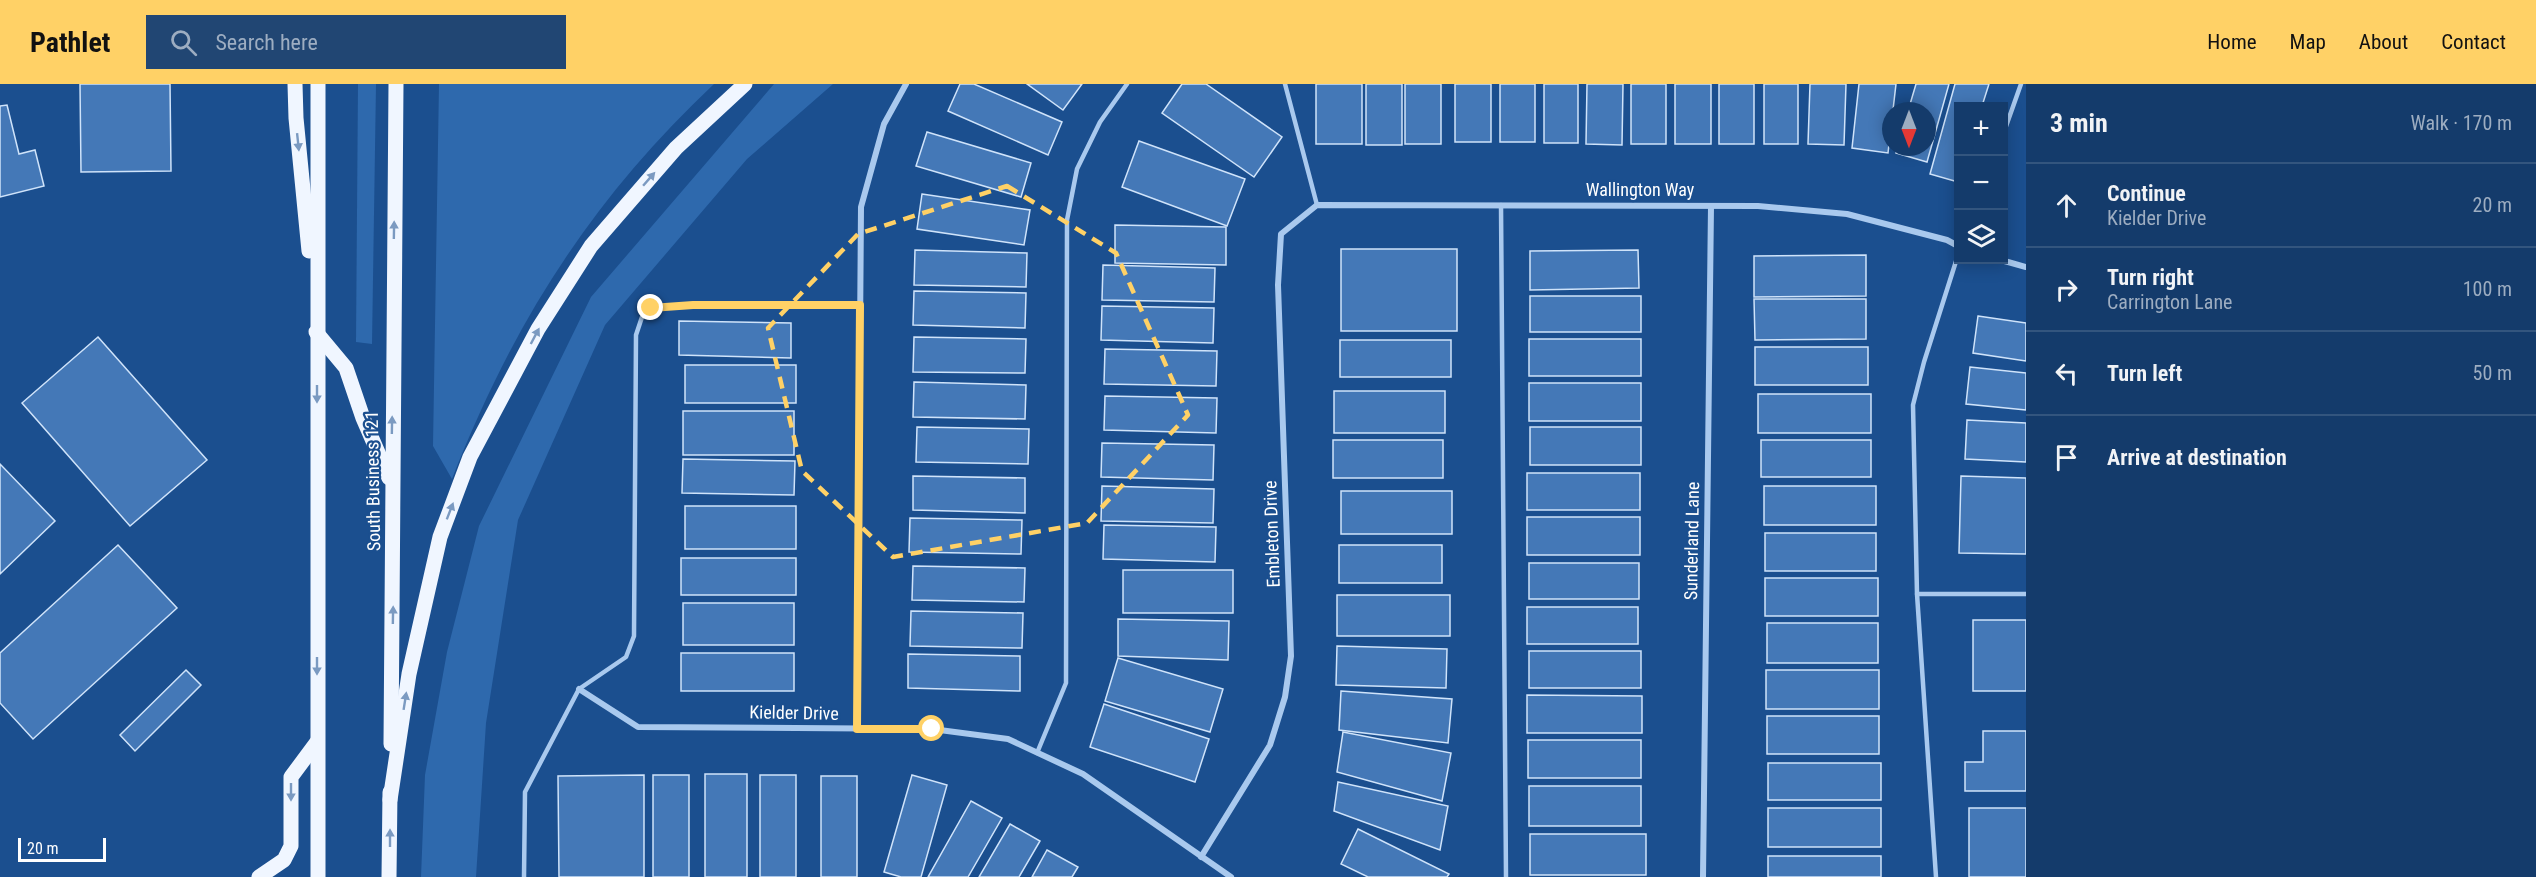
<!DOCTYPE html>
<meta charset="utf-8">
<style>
:root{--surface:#143b6b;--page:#214673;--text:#f1f3f6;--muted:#9dadc1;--line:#33557e;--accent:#ffd166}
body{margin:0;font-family:"Roboto Condensed",sans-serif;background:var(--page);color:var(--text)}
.controls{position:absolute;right:18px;top:18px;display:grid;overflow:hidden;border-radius:0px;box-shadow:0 3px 15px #0003}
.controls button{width:54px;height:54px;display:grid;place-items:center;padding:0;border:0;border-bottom:2px solid var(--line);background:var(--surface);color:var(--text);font:30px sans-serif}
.compass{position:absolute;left:1882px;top:18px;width:54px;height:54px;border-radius:50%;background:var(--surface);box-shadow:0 3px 15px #0003;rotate:180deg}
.scale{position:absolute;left:18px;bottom:15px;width:88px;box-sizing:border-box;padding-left:6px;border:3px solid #fff;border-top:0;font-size:16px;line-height:21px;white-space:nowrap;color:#fff;-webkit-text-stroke:4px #1b4f8f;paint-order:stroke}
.stop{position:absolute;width:18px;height:18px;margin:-14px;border:4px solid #ffd166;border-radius:50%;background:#fff}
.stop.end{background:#ffd166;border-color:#fff;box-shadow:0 2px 6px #0008}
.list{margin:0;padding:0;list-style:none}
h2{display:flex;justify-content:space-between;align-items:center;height:78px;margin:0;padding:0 24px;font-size:26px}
h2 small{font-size:20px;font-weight:400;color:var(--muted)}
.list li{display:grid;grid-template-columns:39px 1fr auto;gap:18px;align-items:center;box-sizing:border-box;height:84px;padding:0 24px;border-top:2px solid var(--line)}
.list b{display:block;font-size:22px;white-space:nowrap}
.list p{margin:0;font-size:20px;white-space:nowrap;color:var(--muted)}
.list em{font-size:20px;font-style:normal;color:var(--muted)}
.icon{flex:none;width:33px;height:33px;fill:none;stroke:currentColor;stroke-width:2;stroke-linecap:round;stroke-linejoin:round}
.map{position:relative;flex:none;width:2026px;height:793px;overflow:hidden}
header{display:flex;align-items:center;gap:36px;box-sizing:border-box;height:84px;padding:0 30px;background:var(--accent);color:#111}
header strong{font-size:28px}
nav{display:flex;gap:33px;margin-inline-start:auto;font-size:21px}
.search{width:420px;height:54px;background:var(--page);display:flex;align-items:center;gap:15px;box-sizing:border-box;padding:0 21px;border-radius:0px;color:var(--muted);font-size:22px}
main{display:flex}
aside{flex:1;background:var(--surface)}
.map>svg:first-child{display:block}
.green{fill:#2e69ad}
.building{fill:#4478b7;stroke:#cfe3fa;stroke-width:1.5}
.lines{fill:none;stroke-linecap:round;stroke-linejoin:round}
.lane{stroke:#a9c9ee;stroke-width:4.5}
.street{stroke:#a9c9ee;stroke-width:6}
.primary{stroke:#f0f6ff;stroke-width:15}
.oneway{fill:#7b9ac1}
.route{stroke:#ffd166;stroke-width:8}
.marked{fill:none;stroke:#ffd166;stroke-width:4.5;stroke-dasharray:12 8;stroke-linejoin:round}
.labels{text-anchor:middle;stroke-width:4.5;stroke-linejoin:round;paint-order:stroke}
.street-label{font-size:18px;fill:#fff;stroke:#1b4f8f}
</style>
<header>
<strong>Pathlet</strong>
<div class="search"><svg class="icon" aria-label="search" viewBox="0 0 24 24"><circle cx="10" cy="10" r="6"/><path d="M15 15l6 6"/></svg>Search here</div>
<nav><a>Home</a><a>Map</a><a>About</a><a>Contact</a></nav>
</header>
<main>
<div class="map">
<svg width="2026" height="793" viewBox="0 0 2026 793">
<rect width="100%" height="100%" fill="#1b4f8f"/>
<g class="green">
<polygon points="358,0 376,0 372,260 356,258"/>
<path d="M439,0H714C591,116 513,239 452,395L433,362Z"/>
<polygon points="774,0 833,0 747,75 605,241 518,436 486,639 476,793 421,793 425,691 447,568 479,442 591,213"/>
</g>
<g class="building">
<polygon points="80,0 170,0 171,87 81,88"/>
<polygon points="960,0 974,0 1062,38 1048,71 948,27"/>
<polygon points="1027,0 1082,0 1063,26"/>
<polygon points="1182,0 1206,0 1282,53 1254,93 1162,29"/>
<rect x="1316" y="0" width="46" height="60"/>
<rect x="1366" y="0" width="36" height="61"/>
<rect x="1405" y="0" width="36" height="60"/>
<rect x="1455" y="0" width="36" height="58"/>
<rect x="1500" y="0" width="35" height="58"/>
<rect x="1544" y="0" width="34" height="59"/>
<polygon points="1587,0 1623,0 1622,61 1586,60"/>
<rect x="1631" y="0" width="35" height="60"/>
<rect x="1675" y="0" width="36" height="60"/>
<rect x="1719" y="0" width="35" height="60"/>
<rect x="1764" y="0" width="34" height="60"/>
<polygon points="1810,0 1846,0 1844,61 1808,60"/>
<polygon points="1859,0 1896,0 1888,69 1852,64"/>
<polygon points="1916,0 1949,0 1927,78 1896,69 1898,63 1927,63 1927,27 1908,27"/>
<polygon points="1955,0 1989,0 1982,22 1958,22 1958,98 1930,90"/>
<polygon points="7,21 19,70 35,66 44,102 0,113 0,22"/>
<polygon points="927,48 1031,79 1021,113 916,82"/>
<polygon points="1139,57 1245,95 1227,142 1122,103"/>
<polygon points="922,110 1030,126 1024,161 917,145"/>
<polygon points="1115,141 1226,143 1226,181 1115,179"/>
<rect x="1341" y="165" width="116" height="82"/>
<polygon points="915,166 1027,169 1026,203 914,201"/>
<polygon points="1638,166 1639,204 1530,206 1530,167"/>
<polygon points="1866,171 1866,212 1754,213 1754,172"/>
<polygon points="1103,181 1215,184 1214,218 1102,216"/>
<polygon points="914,207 1026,209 1025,244 913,241"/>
<rect x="1530" y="212" width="111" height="36"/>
<polygon points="1754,215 1866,215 1866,255 1755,256"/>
<polygon points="1102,222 1214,224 1213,259 1101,256"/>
<polygon points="1978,232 2026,239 2026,277 1973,269"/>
<polygon points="679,237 791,239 791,274 679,271"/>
<polygon points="98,253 207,376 130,442 22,319"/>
<polygon points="914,253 1026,255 1025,289 913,288"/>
<rect x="1529" y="255" width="112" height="37"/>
<rect x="1340" y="256" width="111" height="37"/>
<rect x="1755" y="263" width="113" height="38"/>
<polygon points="1105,265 1217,267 1216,302 1104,300"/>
<rect x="685" y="281" width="111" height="38"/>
<polygon points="1970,283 2026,289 2026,326 1966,320"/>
<polygon points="914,298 1026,301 1025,335 913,333"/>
<rect x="1529" y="299" width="112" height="38"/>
<rect x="1334" y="307" width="111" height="42"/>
<rect x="1758" y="310" width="113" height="39"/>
<polygon points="1105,312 1217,314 1216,349 1104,346"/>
<rect x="683" y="327" width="111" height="44"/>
<polygon points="1967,336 2026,339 2026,378 1965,375"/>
<polygon points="917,343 1029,345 1028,380 916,378"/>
<rect x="1530" y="343" width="111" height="38"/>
<rect x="1333" y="356" width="110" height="38"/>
<rect x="1761" y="356" width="110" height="37"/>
<polygon points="1102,359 1214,361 1213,396 1101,393"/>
<polygon points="683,375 795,377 794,411 682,409"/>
<polygon points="0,380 55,437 0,490"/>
<rect x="1527" y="389" width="113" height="37"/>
<polygon points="913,392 1025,394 1025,429 913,426"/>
<polygon points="1961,392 2026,394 2026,470 1959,469"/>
<polygon points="1102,402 1214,405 1213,439 1101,437"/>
<rect x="1764" y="402" width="112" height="39"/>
<rect x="1341" y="407" width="111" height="43"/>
<rect x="685" y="422" width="111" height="43"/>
<rect x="1527" y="433" width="113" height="38"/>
<polygon points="910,434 1022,436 1021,470 909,468"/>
<polygon points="1104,441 1216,443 1215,478 1103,475"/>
<rect x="1765" y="449" width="111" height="38"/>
<polygon points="118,461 177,524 33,655 0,619 0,569"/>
<rect x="1339" y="461" width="103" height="38"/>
<rect x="681" y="474" width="115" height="37"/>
<rect x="1529" y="479" width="110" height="36"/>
<polygon points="913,482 1025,484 1024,518 912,516"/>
<rect x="1123" y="486" width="110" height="43"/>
<rect x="1765" y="494" width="113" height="38"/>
<rect x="1337" y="511" width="113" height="41"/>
<rect x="683" y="519" width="111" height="42"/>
<rect x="1527" y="523" width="111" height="37"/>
<polygon points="911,527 1023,529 1022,564 910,562"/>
<polygon points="1118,535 1229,537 1228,576 1118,572"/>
<rect x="1973" y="536" width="53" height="71"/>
<rect x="1767" y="539" width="111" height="40"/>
<polygon points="1337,562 1447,565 1446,604 1336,601"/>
<rect x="1529" y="567" width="112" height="37"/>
<rect x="681" y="569" width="113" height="38"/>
<polygon points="908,570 1020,572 1020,607 908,604"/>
<polygon points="1118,574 1223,605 1210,648 1105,617"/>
<polygon points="186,586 201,601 135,667 120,651"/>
<rect x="1766" y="586" width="113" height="39"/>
<polygon points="1341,607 1452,615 1448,659 1339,646"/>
<polygon points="1527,611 1642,612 1642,649 1527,649"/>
<polygon points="1104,620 1209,655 1195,698 1090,663"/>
<rect x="1767" y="632" width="112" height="38"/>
<polygon points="1983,647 2026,647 2026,707 1965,707 1965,678 1983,678"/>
<polygon points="1343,648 1451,669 1442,717 1337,688"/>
<rect x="1528" y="656" width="113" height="38"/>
<rect x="1768" y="679" width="113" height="37"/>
<rect x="705" y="690" width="42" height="103"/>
<polygon points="644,691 644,793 559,793 558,692"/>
<rect x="653" y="691" width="36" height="102"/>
<rect x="760" y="691" width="36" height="102"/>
<polygon points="912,691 947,701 921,793 901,793 884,788"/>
<rect x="821" y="692" width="36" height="101"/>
<polygon points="1338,698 1448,722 1440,766 1334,727"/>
<rect x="1529" y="702" width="112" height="40"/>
<polygon points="971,717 1002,734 968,793 928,793"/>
<rect x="1768" y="724" width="113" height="39"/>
<rect x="1969" y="724" width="57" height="69"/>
<polygon points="1010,740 1040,757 1019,793 979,793"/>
<polygon points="1358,745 1449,790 1447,793 1368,793 1341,780"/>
<rect x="1530" y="750" width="116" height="41"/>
<polygon points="1047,766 1078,783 1072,793 1032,793"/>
<rect x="1768" y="772" width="113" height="21"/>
</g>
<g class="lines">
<g class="lane">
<polyline points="1285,0 1317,121"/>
<polyline points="2004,48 2021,0"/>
<polyline points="1501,121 1506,793"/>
<polyline points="1917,510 2026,510"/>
<polyline points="1037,669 1066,599 1067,136 1077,85 1100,38 1127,0"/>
<polyline points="524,793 525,708 579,605 626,573 634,552 636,251 642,233 651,224 693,221 860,221"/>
<polyline points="1936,793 1917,510 1913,321 1924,278 1958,171"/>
</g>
<g class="street">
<polyline points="2001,176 2026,183"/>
<polyline points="579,605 638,643 932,645 1008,655 1083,690 1231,793"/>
<polyline points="857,645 861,123 884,40 906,0"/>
<polyline points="1201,773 1270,661 1285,613 1291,572 1278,201 1281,150 1317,121 1758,122 1847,130 1947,156 1958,162"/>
<polyline points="1703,793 1711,122"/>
</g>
<g class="primary">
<polyline points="295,0 296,34 309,167"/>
<polyline points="316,248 346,284 363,334 389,394"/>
<polyline points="391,660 396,0"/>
<polyline points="390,716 409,590 440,453 470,373 538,245 591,162 676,64 745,0"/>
<polyline points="259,793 284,776 291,762 291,693 317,658"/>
<polyline points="318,793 318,0"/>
<polyline points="389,793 390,708"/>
</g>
</g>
<defs><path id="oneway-solid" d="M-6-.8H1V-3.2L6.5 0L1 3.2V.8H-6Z" transform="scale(1.5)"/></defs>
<g class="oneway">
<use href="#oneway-solid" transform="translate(298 58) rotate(84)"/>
<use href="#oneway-solid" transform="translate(649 95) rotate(-49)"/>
<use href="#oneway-solid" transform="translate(394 146) rotate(-89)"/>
<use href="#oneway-solid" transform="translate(535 252) rotate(-62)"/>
<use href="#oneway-solid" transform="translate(317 310) rotate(90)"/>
<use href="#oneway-solid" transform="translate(392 341) rotate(-89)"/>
<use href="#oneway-solid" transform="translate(450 427) rotate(-69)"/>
<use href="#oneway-solid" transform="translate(393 531) rotate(-89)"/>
<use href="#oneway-solid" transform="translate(317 582) rotate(90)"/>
<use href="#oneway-solid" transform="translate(405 617) rotate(-81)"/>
<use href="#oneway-solid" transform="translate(291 708) rotate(90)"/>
<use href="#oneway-solid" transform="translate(390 754) rotate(-90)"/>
</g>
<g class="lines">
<polyline class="route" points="651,224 693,221 860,221 857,645 932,645"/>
</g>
<path class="marked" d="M1007,102L1116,169L1188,331L1087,439L893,473L802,387L768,244L858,150Z"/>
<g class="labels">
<g class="street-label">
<text x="1640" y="112">Wallington Way</text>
<text transform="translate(373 397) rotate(-91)" y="6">South Business 121</text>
<text transform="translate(1272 450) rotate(-92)" y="6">Embleton Drive</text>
<text transform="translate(1692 457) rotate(-89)" y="6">Sunderland Lane</text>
<text transform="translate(794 629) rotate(1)" y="6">Kielder Drive</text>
</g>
</g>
</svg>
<div class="controls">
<button>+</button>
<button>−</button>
<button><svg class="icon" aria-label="layers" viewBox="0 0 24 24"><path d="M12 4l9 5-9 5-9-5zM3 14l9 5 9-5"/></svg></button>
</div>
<svg class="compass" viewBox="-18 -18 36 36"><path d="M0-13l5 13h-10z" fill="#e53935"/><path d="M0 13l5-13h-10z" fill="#9dadc1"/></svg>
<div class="scale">20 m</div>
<div class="stop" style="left:932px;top:645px"></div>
<div class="stop end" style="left:651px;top:224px"></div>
</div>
<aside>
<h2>3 min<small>Walk · 170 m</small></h2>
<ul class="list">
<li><svg class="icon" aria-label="ahead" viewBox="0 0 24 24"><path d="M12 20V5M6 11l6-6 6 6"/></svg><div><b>Continue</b><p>Kielder Drive</p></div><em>20 m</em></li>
<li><svg class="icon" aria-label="right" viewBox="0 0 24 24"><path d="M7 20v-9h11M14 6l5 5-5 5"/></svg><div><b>Turn right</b><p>Carrington Lane</p></div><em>100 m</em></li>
<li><svg class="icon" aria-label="left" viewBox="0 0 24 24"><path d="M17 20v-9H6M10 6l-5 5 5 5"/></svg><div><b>Turn left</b></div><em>50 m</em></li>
<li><svg class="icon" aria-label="arrive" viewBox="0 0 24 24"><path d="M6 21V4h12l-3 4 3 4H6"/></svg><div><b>Arrive at destination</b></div></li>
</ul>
</aside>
</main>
